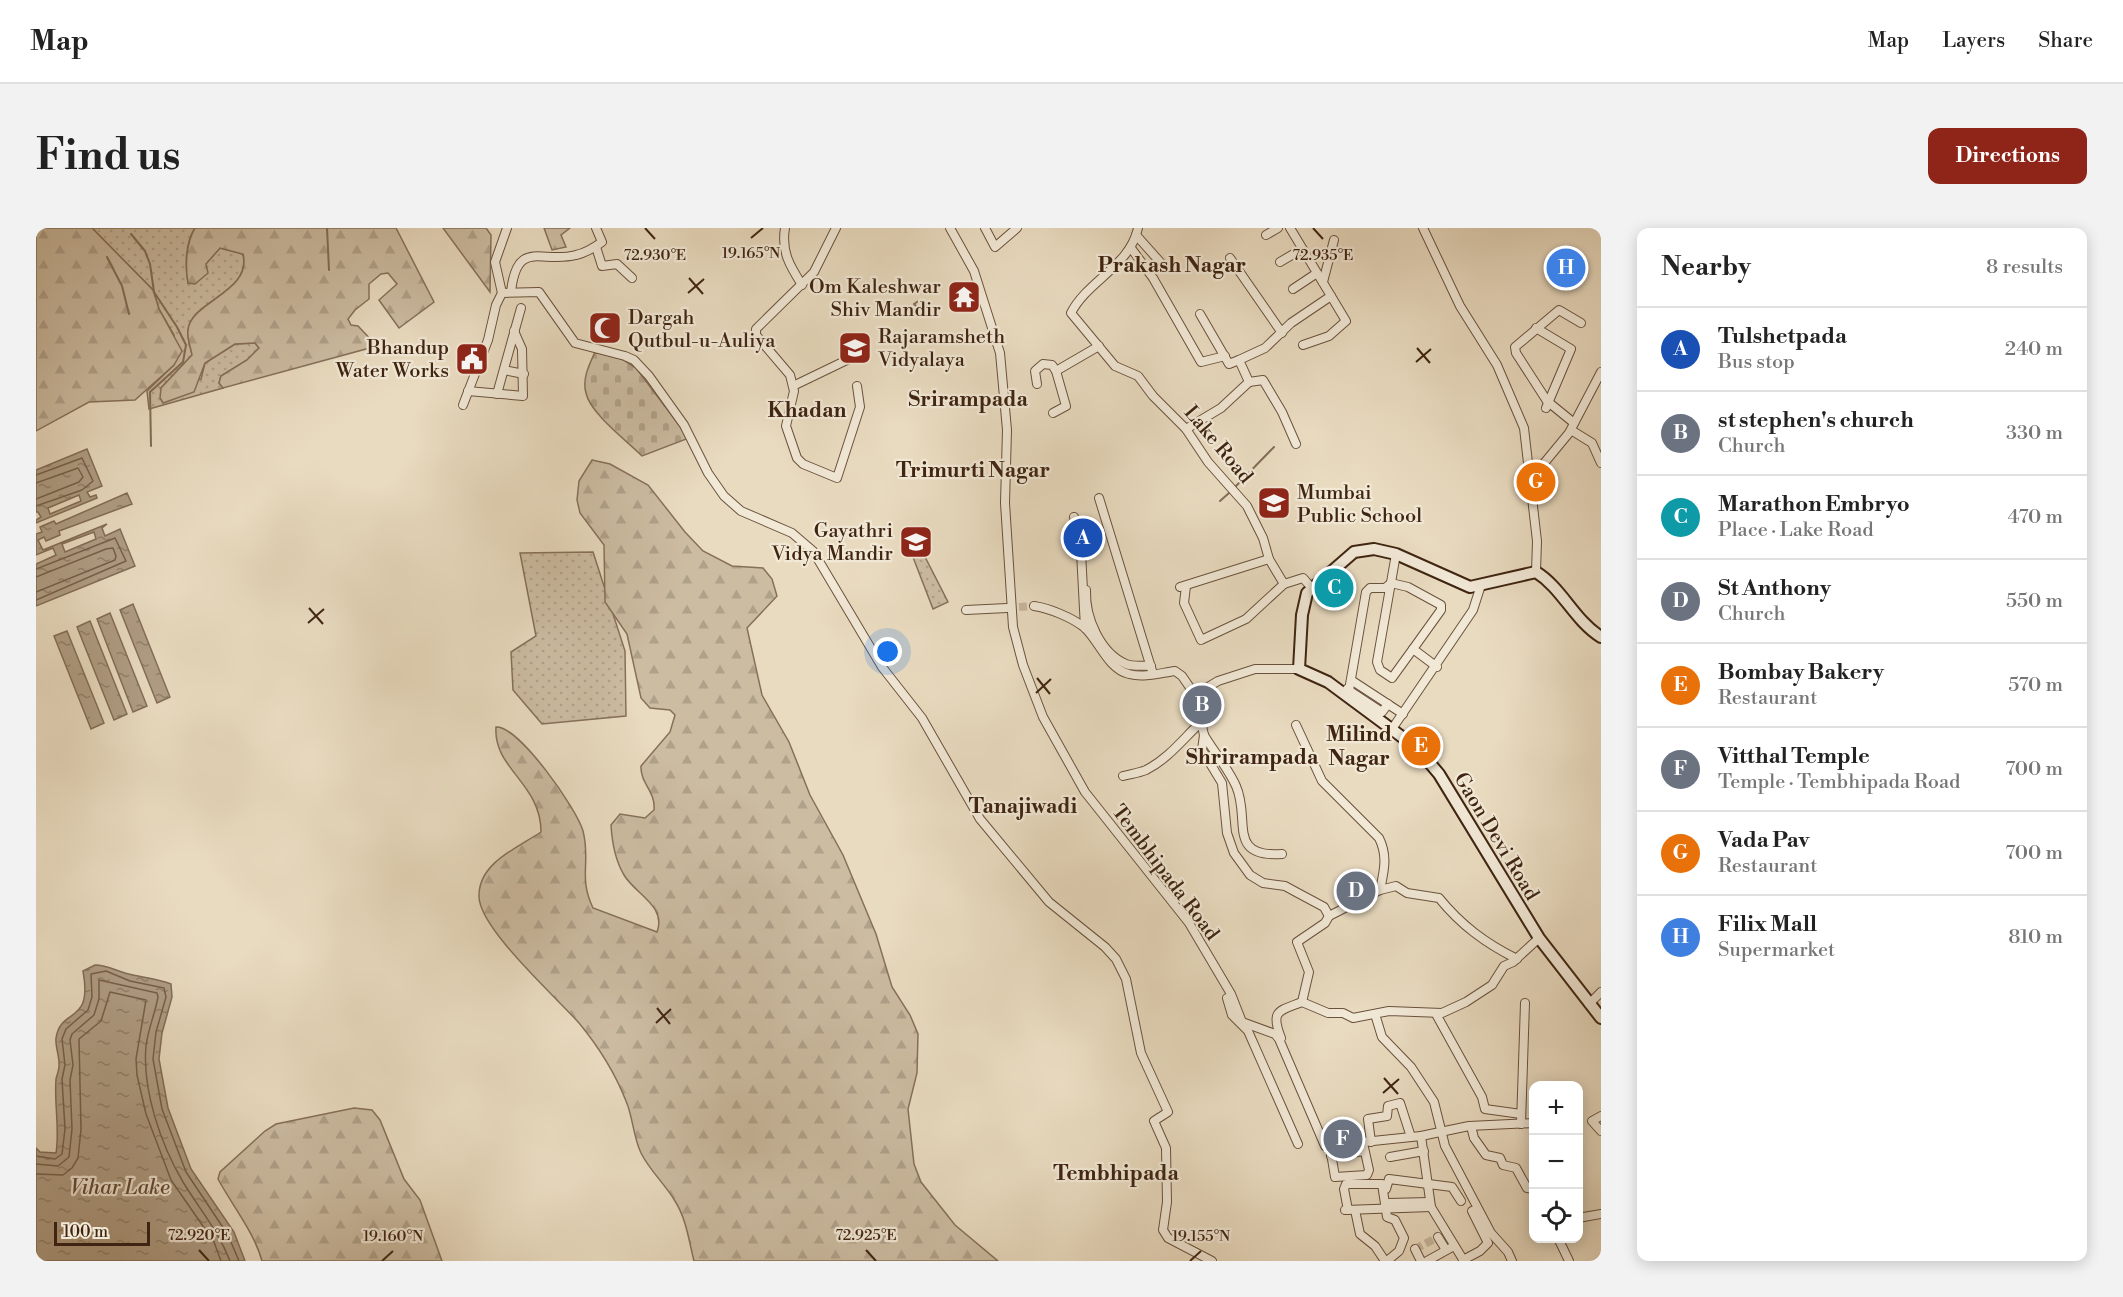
<!DOCTYPE html>
<meta charset="utf-8">
<style>
:root{--surface:#fff;--page:#f2f2f2;--text:#222;--muted:#767676;--line:#e0e0e0;--accent:#8f2418}
body{margin:0;font-family:"Libre Bodoni",serif;background:var(--page);color:var(--text)}
.controls{position:absolute;right:18px;bottom:18px;display:grid;overflow:hidden;border-radius:12px;box-shadow:0 3px 15px #0003}
.controls button{width:54px;height:54px;display:grid;place-items:center;padding:0;border:0;border-bottom:2px solid var(--line);background:var(--surface);color:var(--text);font:30px sans-serif}
.scale{position:absolute;left:18px;bottom:15px;width:96px;box-sizing:border-box;padding-left:6px;border:3px solid #3f2411;border-top:0;font-size:16px;line-height:21px;white-space:nowrap;color:#3f2411;-webkit-text-stroke:4px #f1e8d6;paint-order:stroke}
.you{position:absolute;left:852px;top:424px;width:21px;height:21px;margin:-15px;border:4px solid #fff;border-radius:50%;background:#1a73e8;box-shadow:0 0 0 9px #1a73e833}
.badge{display:grid;place-items:center;width:39px;height:39px;border-radius:50%;background:var(--accent);color:#fff;font-size:20px;font-weight:700}
.pin{position:absolute;translate:-50% -50%;border:3px solid #fff;box-shadow:0 2px 6px #0006}
.list{margin:0;padding:0;list-style:none}
h2{display:flex;justify-content:space-between;align-items:center;height:78px;margin:0;padding:0 24px;font-size:26px}
h2 small{font-size:20px;font-weight:400;color:var(--muted)}
.list li{display:grid;grid-template-columns:39px 1fr auto;gap:18px;align-items:center;box-sizing:border-box;height:84px;padding:0 24px;border-top:2px solid var(--line)}
.list b{display:block;font-size:22px;white-space:nowrap}
.list p{margin:0;font-size:20px;white-space:nowrap;color:var(--muted)}
.list em{font-size:20px;font-style:normal;color:var(--muted)}
.icon{flex:none;width:33px;height:33px;fill:none;stroke:currentColor;stroke-width:2;stroke-linecap:round;stroke-linejoin:round}
.map{position:relative;flex:none;width:1565px;height:1033px;overflow:hidden;border-radius:12px}
header{display:flex;align-items:center;gap:36px;box-sizing:border-box;height:84px;padding:0 30px;background:var(--surface);border-bottom:2px solid var(--line)}
header strong{font-size:28px}
nav{display:flex;gap:33px;margin-inline-start:auto;font-size:21px}
.intro{display:flex;align-items:center;justify-content:space-between;box-sizing:border-box;height:144px;padding:0 36px}
h1{margin:0;font-size:42px}
.button{padding:15px 27px;border-radius:12px;background:var(--accent);color:#fff;font-size:21px;font-weight:700}
main{display:flex;gap:36px;padding:0 36px}
aside{flex:1;background:var(--surface);border-radius:12px;box-shadow:0 3px 15px #0003}
.map>svg:first-child{display:block}
.green{fill:url(#green-dots);stroke:#86705a;stroke-width:1.5}
.forest{fill:url(#forest-firs);stroke:#86705a;stroke-width:1.5}
.cemetery{fill:url(#cemetery-stones);stroke:#86705a;stroke-width:1.5}
.water{fill:url(#water-ripples);stroke:#826d56;stroke-width:1.5;fill-rule:evenodd}
.lines{fill:none;stroke-linecap:round;stroke-linejoin:round}
.shore{stroke:#77604a;stroke-width:1.5}
.stream{stroke:#826d56;stroke-width:2}
.street-tunnel{stroke:#c7b69d;stroke-width:8;stroke-dasharray:8 4;stroke-linecap:butt}
.street-casing{stroke:#6a523d;stroke-width:10}
.secondary-casing{stroke:#3f2411;stroke-width:14}
.street{stroke:#f1e8d6;stroke-width:8}
.secondary{stroke:#f1e8d6;stroke-width:10}
.ticks{fill:none;stroke:#3f2411;stroke-width:2}
.labels{text-anchor:middle;stroke-width:4.5;stroke-linejoin:round;paint-order:stroke}
.poi-label{font-size:20px;fill:#3f2411;stroke:#f1e8d6;text-anchor:end}
.street-label{font-size:20px;fill:#3f2411;stroke:#f1e8d6}
.neighbourhood-label{font-size:21px;font-weight:bold;fill:#3f2411;stroke:#f1e8d6}
.water-label{font-size:21px;font-style:italic;fill:#614834;stroke:#f1e8d6}
.ticks-label{font-size:15px;text-anchor:middle;fill:#3f2411;stroke:#f1e8d6;stroke-width:4.5;stroke-linejoin:round;paint-order:stroke}
</style>
<header>
<strong>Map</strong>
<nav><a>Map</a><a>Layers</a><a>Share</a></nav>
</header>
<div class="intro"><h1>Find us</h1><a class="button">Directions</a></div>
<main>
<div class="map">
<svg width="1565" height="1033" viewBox="0 0 1565 1033">
<defs>
<pattern id="green-dots" width="8" height="8" patternUnits="userSpaceOnUse" patternTransform="scale(1.5)"><rect width="8" height="8" fill="#ccbca2"/><path d="M2 2h.1M6 6h.1" fill="none" stroke="#b0a18a" stroke-width="1.8" stroke-linecap="round"/></pattern>
<pattern id="forest-firs" width="22" height="20" patternUnits="userSpaceOnUse" patternTransform="scale(1.5)"><rect width="22" height="20" fill="#ccbca2"/><path d="M5 1l3.5 6h-7zM16 11l3.5 6h-7z" fill="#b0a18a"/></pattern>
<pattern id="cemetery-stones" width="16" height="16" patternUnits="userSpaceOnUse" patternTransform="scale(1.5)"><rect width="16" height="16" fill="#ccbca2"/><path d="M2 7V4a2 2 0 0 1 4 0v3zM10 15v-3a2 2 0 0 1 4 0v3z" fill="#b0a18a"/></pattern>
<pattern id="water-ripples" width="26" height="14" patternUnits="userSpaceOnUse" patternTransform="scale(1.5)"><rect width="26" height="14" fill="#af9d84"/><path d="M2 4q2-2 4 0t4 0M15 11q2-2 4 0t4 0" fill="none" stroke="#90806b"/></pattern>
</defs>
<rect width="100%" height="100%" fill="#e9dbc0"/>
<filter id="stains"><feTurbulence type="fractalNoise" baseFrequency=".00333" numOctaves="4"/><feColorMatrix values="0 0 0 0 .2 0 0 0 0 .09 0 0 0 0 .02 0 0 0 .5 -.17"/></filter>
<radialGradient id="worn" r=".72"><stop offset=".6" stop-color="#630" stop-opacity="0"/><stop offset="1" stop-color="#630" stop-opacity=".3"/></radialGradient>
<g class="green">
<path d="M56,0H159C149,15 149,38 152,55L184,20L207,26C216,65 153,73 152,103C151,111 155,120 156,127L125,160L165,151L169,135L199,116L219,115L223,120L211,132L185,148L183,155L187,160L113,181L111,163L138,137V107L123,81L117,62Z"/>
<polygon points="885,321 912,374 897,381 875,324"/>
<polygon points="557,324 589,423 590,488 506,496 477,462 475,424 500,408 484,325"/>
</g>
<g class="forest">
<polygon points="0,0 56,0 117,62 123,81 146,123 138,137 99,172 53,174 0,203"/>
<path d="M159,0H360L398,74L363,100L343,72L361,56L352,45L345,46L333,56V71L319,82L312,91L315,97L322,98L341,118L187,160L183,155L185,148L211,132L223,120L219,115L199,116L169,135L158,164L127,175L124,170L125,160L156,127C155,120 151,111 152,103C153,74 217,64 207,26L184,20L170,36L172,45L159,56L152,55C149,38 150,15 159,0Z"/>
<polygon points="407,0 450,0 455,7 454,64"/>
<polygon points="508,0 534,0 525,7 530,19 516,22"/>
<path d="M556,232L574,236L612,257L649,304L667,323L696,338L727,340L736,351L741,368L711,400L726,467L753,514L774,567L807,627L840,706L856,759L874,787L882,806L881,845L872,881L878,936L885,954L919,997L962,1033H658C653,1013 650,990 639,973C629,956 614,943 605,925C597,908 597,889 590,873C579,845 562,818 543,795C520,769 444,701 443,669C442,635 481,620 505,604C505,555 457,541 460,499C483,498 541,581 547,603C555,634 542,649 557,680L621,704C631,678 599,666 588,647C579,632 576,614 575,597L584,586L609,590L618,582C620,564 604,555 605,538L634,504L639,487L634,482L614,480L605,470L591,406L569,374L568,317L544,285L541,272L543,253Z"/>
<path d="M318,880L336,882L344,892L368,951L384,972L406,1033H226C219,1006 196,977 182,951L184,944L229,903L240,896Z"/>
</g>
<path class="cemetery" d="M559,124L586,131L600,140L653,210L606,228C591,213 554,185 550,165C546,151 553,137 559,124Z"/>
<g class="water">
<path d="M51,221L66,258L51,264L54,269L60,267L61,270L0,295V292L5,289L2,284H0V242ZM43,267L45,273L14,286L12,280Z"/>
<path d="M91,265L96,276L23,303L24,307L10,313L8,309L2,312L7,322L71,296L66,300L69,308L84,301L99,338L0,378V336L20,327L17,320L0,327V306L6,304L4,299L18,293L20,296ZM58,304L60,311L29,324L26,316Z"/>
<polygon points="97,376 134,469 121,475 84,382"/>
<polygon points="74,385 111,478 97,484 61,391"/>
<polygon points="54,393 91,486 78,492 41,399"/>
<polygon points="31,403 68,495 55,501 18,408"/>
<path d="M59,737C73,737 83,745 97,747C110,750 122,751 135,756L136,769L126,805L123,831L132,880L155,941L198,1004L209,1033H0V920L4,924L20,925C24,901 18,876 20,851C21,847 23,842 23,838C24,829 19,819 20,810C25,778 57,798 47,743Z"/>
</g>
<g class="lines">
<g class="shore">
<polyline points="0,247 46,230 57,253 46,262 0,278"/>
<polyline points="0,255 42,240 47,249 43,254 0,271"/>
<polyline points="0,341 79,310 90,333 0,372"/>
<polyline points="0,349 70,321 77,320 80,328 79,332 0,364"/>
<polyline points="0,928 19,931 26,926 29,901 26,851 29,837 26,811 30,801 52,782 56,769 55,746 70,743 94,753 128,760 130,769 120,804 117,831 126,881 150,944 192,1007 203,1033"/>
<path d="M0,936L22,938L33,929L36,901L34,852L37,837L34,812L36,806L58,787L63,771V752L121,765L122,769C119,786 112,801 110,818C106,862 125,917 147,954C164,982 182,1002 194,1033"/>
<polyline points="0,946 27,947 36,940 42,930 45,901 43,811 65,793 74,764 110,772 100,831 101,847 110,886 135,952 178,1014 185,1033"/>
</g>
<g class="stream">
<polyline points="291,0 293,42"/>
<polyline points="95,6 109,23 114,36 118,64 141,99 150,117 147,134 114,164 115,218"/>
<polyline points="71,29 86,58 93,86"/>
<polyline points="883,85 885,83 878,76 884,72"/>
<polyline points="1200,258 1238,219"/>
<polyline points="1184,273 1193,265"/>
</g>
<g class="street-tunnel">
<polyline points="971,380 998,378"/>
<polyline points="1379,1021 1400,1010"/>
</g>
<defs>
<g id="street">
<path d="M749,0C745,24 754,38 766,57"/>
<polyline points="800,0 778,44 720,101 720,107 754,147 758,163 750,198 761,230 767,236 801,250 824,179 821,158"/>
<polyline points="914,0 938,43 964,125 971,202 969,275 977,399 987,437 1007,489 1049,564 1153,695 1195,766 1206,794 1239,806 1243,811 1289,918 1385,908 1395,979 1428,1033"/>
<polyline points="949,0 959,19 981,0"/>
<path d="M1102,0C1094,38 1052,52 1035,85L1079,138L1102,148L1117,168L1150,201L1172,234L1211,278L1227,310L1233,331L1248,356L1267,350L1275,359"/>
<polyline points="1387,0 1424,78 1461,137 1488,200 1501,313 1500,344"/>
<polyline points="1100,7 1125,35"/>
<polyline points="1230,7 1242,0"/>
<polyline points="560,19 566,38 581,36 596,50"/>
<polyline points="1095,20 1117,50 1165,134 1189,128"/>
<polyline points="1194,30 1246,105"/>
<polyline points="1244,34 1266,21"/>
<polyline points="1287,54 1298,12"/>
<polyline points="1257,61 1281,45"/>
<path d="M475,64C481,10 505,36 540,27C549,25 559,19 566,14L560,0"/>
<polyline points="466,65 503,64 539,115 589,128 598,132 613,148 648,197 672,245 688,268 705,283 756,305 777,323 846,439 886,490 944,591 1013,674 1069,719 1080,731 1090,751 1105,825 1132,884 1118,893 1130,920 1131,974 1127,1002 1132,1010 1176,1033"/>
<polyline points="466,65 459,34 471,0"/>
<polyline points="1164,86 1193,136 1203,132"/>
<polyline points="1500,100 1535,121 1510,180"/>
<polyline points="1267,117 1293,108 1310,93 1295,68"/>
<polyline points="468,142 488,146"/>
<polyline points="1213,154 1227,152 1246,184 1260,216"/>
<polyline points="1001,156 999,143 1007,136 1016,137 1020,143"/>
<polyline points="757,158 813,131"/>
<polyline points="432,163 487,168 486,121 478,103"/>
<polyline points="461,166 485,80"/>
<polyline points="427,177 452,112 460,77 466,65"/>
<polyline points="1017,185 1030,178 1020,143 1063,118"/>
<polyline points="1538,195 1511,173 1480,125 1479,119 1523,82 1545,95"/>
<polyline points="1150,201 1185,180 1213,154 1203,132 1229,120 1255,95 1295,68 1254,0"/>
<polyline points="1535,202 1556,215 1565,235"/>
<polyline points="1495,251 1533,205 1565,144"/>
<polyline points="1063,270 1117,446"/>
<polyline points="1038,289 1045,324 1049,400"/>
<polyline points="1360,326 1341,434 1344,442 1356,450 1377,421"/>
<polyline points="1150,358 1148,375 1165,412 1210,391 1248,356"/>
<polyline points="1144,359 1233,331"/>
<path d="M1050,362C1049,389 1064,425 1090,436C1097,439 1107,437 1115,438"/>
<path d="M998,378C1013,380 1037,390 1049,400C1063,413 1072,441 1093,446C1108,450 1124,445 1139,443L1146,448L1159,467L1168,507L1166,522L1186,555L1191,605L1198,625L1214,647L1227,655L1249,658L1260,664L1288,679L1293,688"/>
<polyline points="930,382 971,380"/>
<polyline points="1315,452 1367,486"/>
<polyline points="1311,461 1346,484 1352,476"/>
<polyline points="1159,467 1182,453 1219,441 1263,441"/>
<polyline points="1312,468 1330,364 1334,360 1349,360 1355,355 1372,359 1405,377 1405,382 1377,421 1401,439"/>
<path d="M1260,497L1286,553L1343,610C1352,628 1348,643 1344,662L1293,688"/>
<polyline points="1356,501 1437,382 1445,357"/>
<path d="M1168,507C1178,524 1192,540 1200,558C1215,591 1190,630 1246,626"/>
<path d="M1087,548C1094,546 1103,545 1110,542C1132,531 1147,511 1165,494"/>
<path d="M1344,662L1360,658L1371,665L1403,670C1425,697 1449,715 1481,731"/>
<polyline points="1191,770 1196,787 1212,803 1262,916"/>
<polyline points="1266,774 1273,744 1261,714 1289,695 1293,688"/>
<polyline points="1553,776 1565,764"/>
<polyline points="1339,786 1346,809 1375,839 1398,874 1409,918 1455,1005 1472,1024 1476,1033"/>
<polyline points="1400,786 1446,869 1449,881 1485,886"/>
<path d="M1245,810C1234,782 1243,783 1266,774L1292,785H1307L1317,790L1353,783L1406,785L1430,774L1456,757L1468,738L1477,734L1503,710"/>
<polyline points="1565,888 1556,893 1565,903"/>
<polyline points="1485,896 1489,775"/>
<polyline points="1435,898 1438,910 1450,927 1464,930 1467,937 1480,940 1491,960 1498,961"/>
<polyline points="1385,908 1433,898 1498,895"/>
<polyline points="1335,914 1332,891 1351,888 1352,878 1364,875 1375,909"/>
<polyline points="1294,919 1299,949 1331,947 1333,942 1327,915"/>
<polyline points="1295,928 1328,923"/>
<polyline points="1354,929 1388,923"/>
<polyline points="1350,961 1353,951 1416,959 1425,973"/>
<polyline points="1351,975 1394,974"/>
<polyline points="1309,982 1395,979"/>
<polyline points="1312,982 1308,961 1310,956 1346,956 1351,989 1359,992 1368,1010 1363,1023 1351,1033"/>
<polyline points="1319,982 1324,1006 1339,1018 1349,1033"/>
<polyline points="1542,990 1565,986"/>
<polyline points="1402,1009 1410,1022"/>
<polyline points="1522,1010 1533,1033"/>
<polyline points="1379,1021 1385,1033"/>
<polyline points="1427,1032 1444,1023 1452,1015 1436,983"/>
<polyline points="1391,1033 1418,1018"/>
</g>
<path id="secondary" d="M1565,409C1538,392 1526,360 1500,344L1434,359L1360,326L1338,321L1318,324L1271,365L1266,387L1263,441L1292,454L1381,520L1403,546L1503,710L1565,790"/>
</defs>
<use href="#street" class="street-casing"/>
<use href="#secondary" class="secondary-casing"/>
<use href="#street" class="street"/>
<use href="#secondary" class="secondary"/>
</g>
<path class="ticks" d="M609,0L619,11M1277,0L1287,11M715,10L727,0M653,50L667,66M652,65L668,51M1381,120L1394,135M1380,134L1395,121M273,380L287,396M272,395L288,381M1001,450L1014,466M1000,465L1015,451M621,780L634,796M620,795L635,781M1348,850L1362,866M1347,865L1363,851M163,1022L173,1033M830,1022L840,1033M346,1033L357,1023M1154,1033L1165,1023"/>
<defs>
<symbol id="temple-square" viewBox="-11 -11 22 22"><rect x="-9" y="-9" width="18" height="18" rx="4" fill="#8f2418" stroke="#f1e8d6"/><path d="M0-6L5-2H3V0L6.5 2.5H4V6H1.5V3h-3V6H-4V2.5H-6.5L-3 0V-2H-5Z" fill="#fff"/></symbol>
<symbol id="mosque-square" viewBox="-11 -11 22 22"><rect x="-9" y="-9" width="18" height="18" rx="4" fill="#8f2418" stroke="#f1e8d6"/><path d="M3.5-4.9A6 6 0 1 0 3.5 4.9A5 5 0 1 1 3.5-4.9Z" fill="#fff"/></symbol>
<symbol id="school-square" viewBox="-11 -11 22 22"><rect x="-9" y="-9" width="18" height="18" rx="4" fill="#8f2418" stroke="#f1e8d6"/><path d="M0-5L7-2L0 1L-7-2ZM-4 1L0 2.5L4 1V4Q0 6-4 4Z" fill="#fff"/></symbol>
<symbol id="civic-square" viewBox="-11 -11 22 22"><rect x="-9" y="-9" width="18" height="18" rx="4" fill="#8f2418" stroke="#f1e8d6"/><path d="M-.6-6.5H3V-4.5H.6V-3L4-1V1h2V6H-6V1h2V-1L-.6-3ZM-1.2 2.5V6h2.4V2.5Z" fill="#fff"/></symbol>
</defs>
<g fill-rule="evenodd">
<use href="#temple-square" x="909" y="50" width="38" height="38"/>
<use href="#mosque-square" x="550" y="81" width="38" height="38"/>
<use href="#school-square" x="800" y="101" width="38" height="38"/>
<use href="#civic-square" x="417" y="112" width="38" height="38"/>
<use href="#school-square" x="1219" y="256" width="38" height="38"/>
<use href="#school-square" x="861" y="295" width="38" height="38"/>
</g>
<g class="labels">
<g class="poi-label">
<text x="905" y="65">Om Kaleshwar<tspan x="905" dy="23">Shiv Mandir</tspan></text>
<text x="592" y="96" text-anchor="start">Dargah<tspan x="592" dy="23">Qutbul-u-Auliya</tspan></text>
<text x="842" y="115" text-anchor="start">Rajaramsheth<tspan x="842" dy="23">Vidyalaya</tspan></text>
<text x="413" y="126">Bhandup<tspan x="413" dy="23">Water Works</tspan></text>
<text x="1261" y="271" text-anchor="start">Mumbai<tspan x="1261" dy="23">Public School</tspan></text>
<text x="857" y="309">Gayathri<tspan x="857" dy="23">Vidya Mandir</tspan></text>
</g>
<g class="street-label">
<text transform="translate(1183 216) rotate(50)" y="7">Lake Road</text>
<text transform="translate(1461 608) rotate(59)" y="7">Gaon Devi Road</text>
<text transform="translate(1130 644) rotate(53)" y="7">Tembhipada Road</text>
</g>
<g class="neighbourhood-label">
<text x="1136" y="44">Prakash Nagar</text>
<text x="932" y="178">Srirampada</text>
<text x="771" y="189">Khadan</text>
<text x="937" y="249">Trimurti Nagar</text>
<text x="1323" y="513">Milind<tspan x="1323" dy="24">Nagar</tspan></text>
<text x="1216" y="536">Shrirampada</text>
<text x="987" y="585">Tanajiwadi</text>
<text x="1080" y="952">Tembhipada</text>
</g>
<g class="water-label">
<text x="84" y="966">Vihar Lake</text>
</g>
</g>
<g class="ticks-label">
<text x="715" y="30">19.165°N</text>
<text x="619" y="32">72.930°E</text>
<text x="1287" y="32">72.935°E</text>
<text x="163" y="1012">72.920°E</text>
<text x="830" y="1012">72.925°E</text>
<text x="357" y="1013">19.160°N</text>
<text x="1165" y="1013">19.155°N</text>
</g>
<rect width="100%" height="100%" filter="url(#stains)"/>
<rect width="100%" height="100%" fill="url(#worn)"/>
</svg>
<div class="controls">
<button>+</button>
<button>−</button>
<button><svg class="icon" aria-label="locate" viewBox="0 0 24 24"><circle cx="12" cy="12" r="6"/><path d="M12 2v4M12 18v4M2 12h4M18 12h4"/></svg></button>
</div>
<div class="scale">100 m</div>
<div class="you"></div>
<div class="pin badge" style="left:1047px;top:310px;background:#1a4fb4">A</div>
<div class="pin badge" style="left:1166px;top:477px;background:#6b7280">B</div>
<div class="pin badge" style="left:1298px;top:360px;background:#0f9aa8">C</div>
<div class="pin badge" style="left:1320px;top:663px;background:#6b7280">D</div>
<div class="pin badge" style="left:1385px;top:518px;background:#e8710a">E</div>
<div class="pin badge" style="left:1307px;top:911px;background:#6b7280">F</div>
<div class="pin badge" style="left:1500px;top:254px;background:#e8710a">G</div>
<div class="pin badge" style="left:1530px;top:40px;background:#3f7fe0">H</div>
</div>
<aside>
<h2>Nearby<small>8 results</small></h2>
<ul class="list">
<li><span class="badge" style="background:#1a4fb4">A</span><div><b>Tulshetpada</b><p>Bus stop</p></div><em>240 m</em></li>
<li><span class="badge" style="background:#6b7280">B</span><div><b>st stephen's church</b><p>Church</p></div><em>330 m</em></li>
<li><span class="badge" style="background:#0f9aa8">C</span><div><b>Marathon Embryo</b><p>Place · Lake Road</p></div><em>470 m</em></li>
<li><span class="badge" style="background:#6b7280">D</span><div><b>St Anthony</b><p>Church</p></div><em>550 m</em></li>
<li><span class="badge" style="background:#e8710a">E</span><div><b>Bombay Bakery</b><p>Restaurant</p></div><em>570 m</em></li>
<li><span class="badge" style="background:#6b7280">F</span><div><b>Vitthal Temple</b><p>Temple · Tembhipada Road</p></div><em>700 m</em></li>
<li><span class="badge" style="background:#e8710a">G</span><div><b>Vada Pav</b><p>Restaurant</p></div><em>700 m</em></li>
<li><span class="badge" style="background:#3f7fe0">H</span><div><b>Filix Mall</b><p>Supermarket</p></div><em>810 m</em></li>
</ul>
</aside>
</main>
